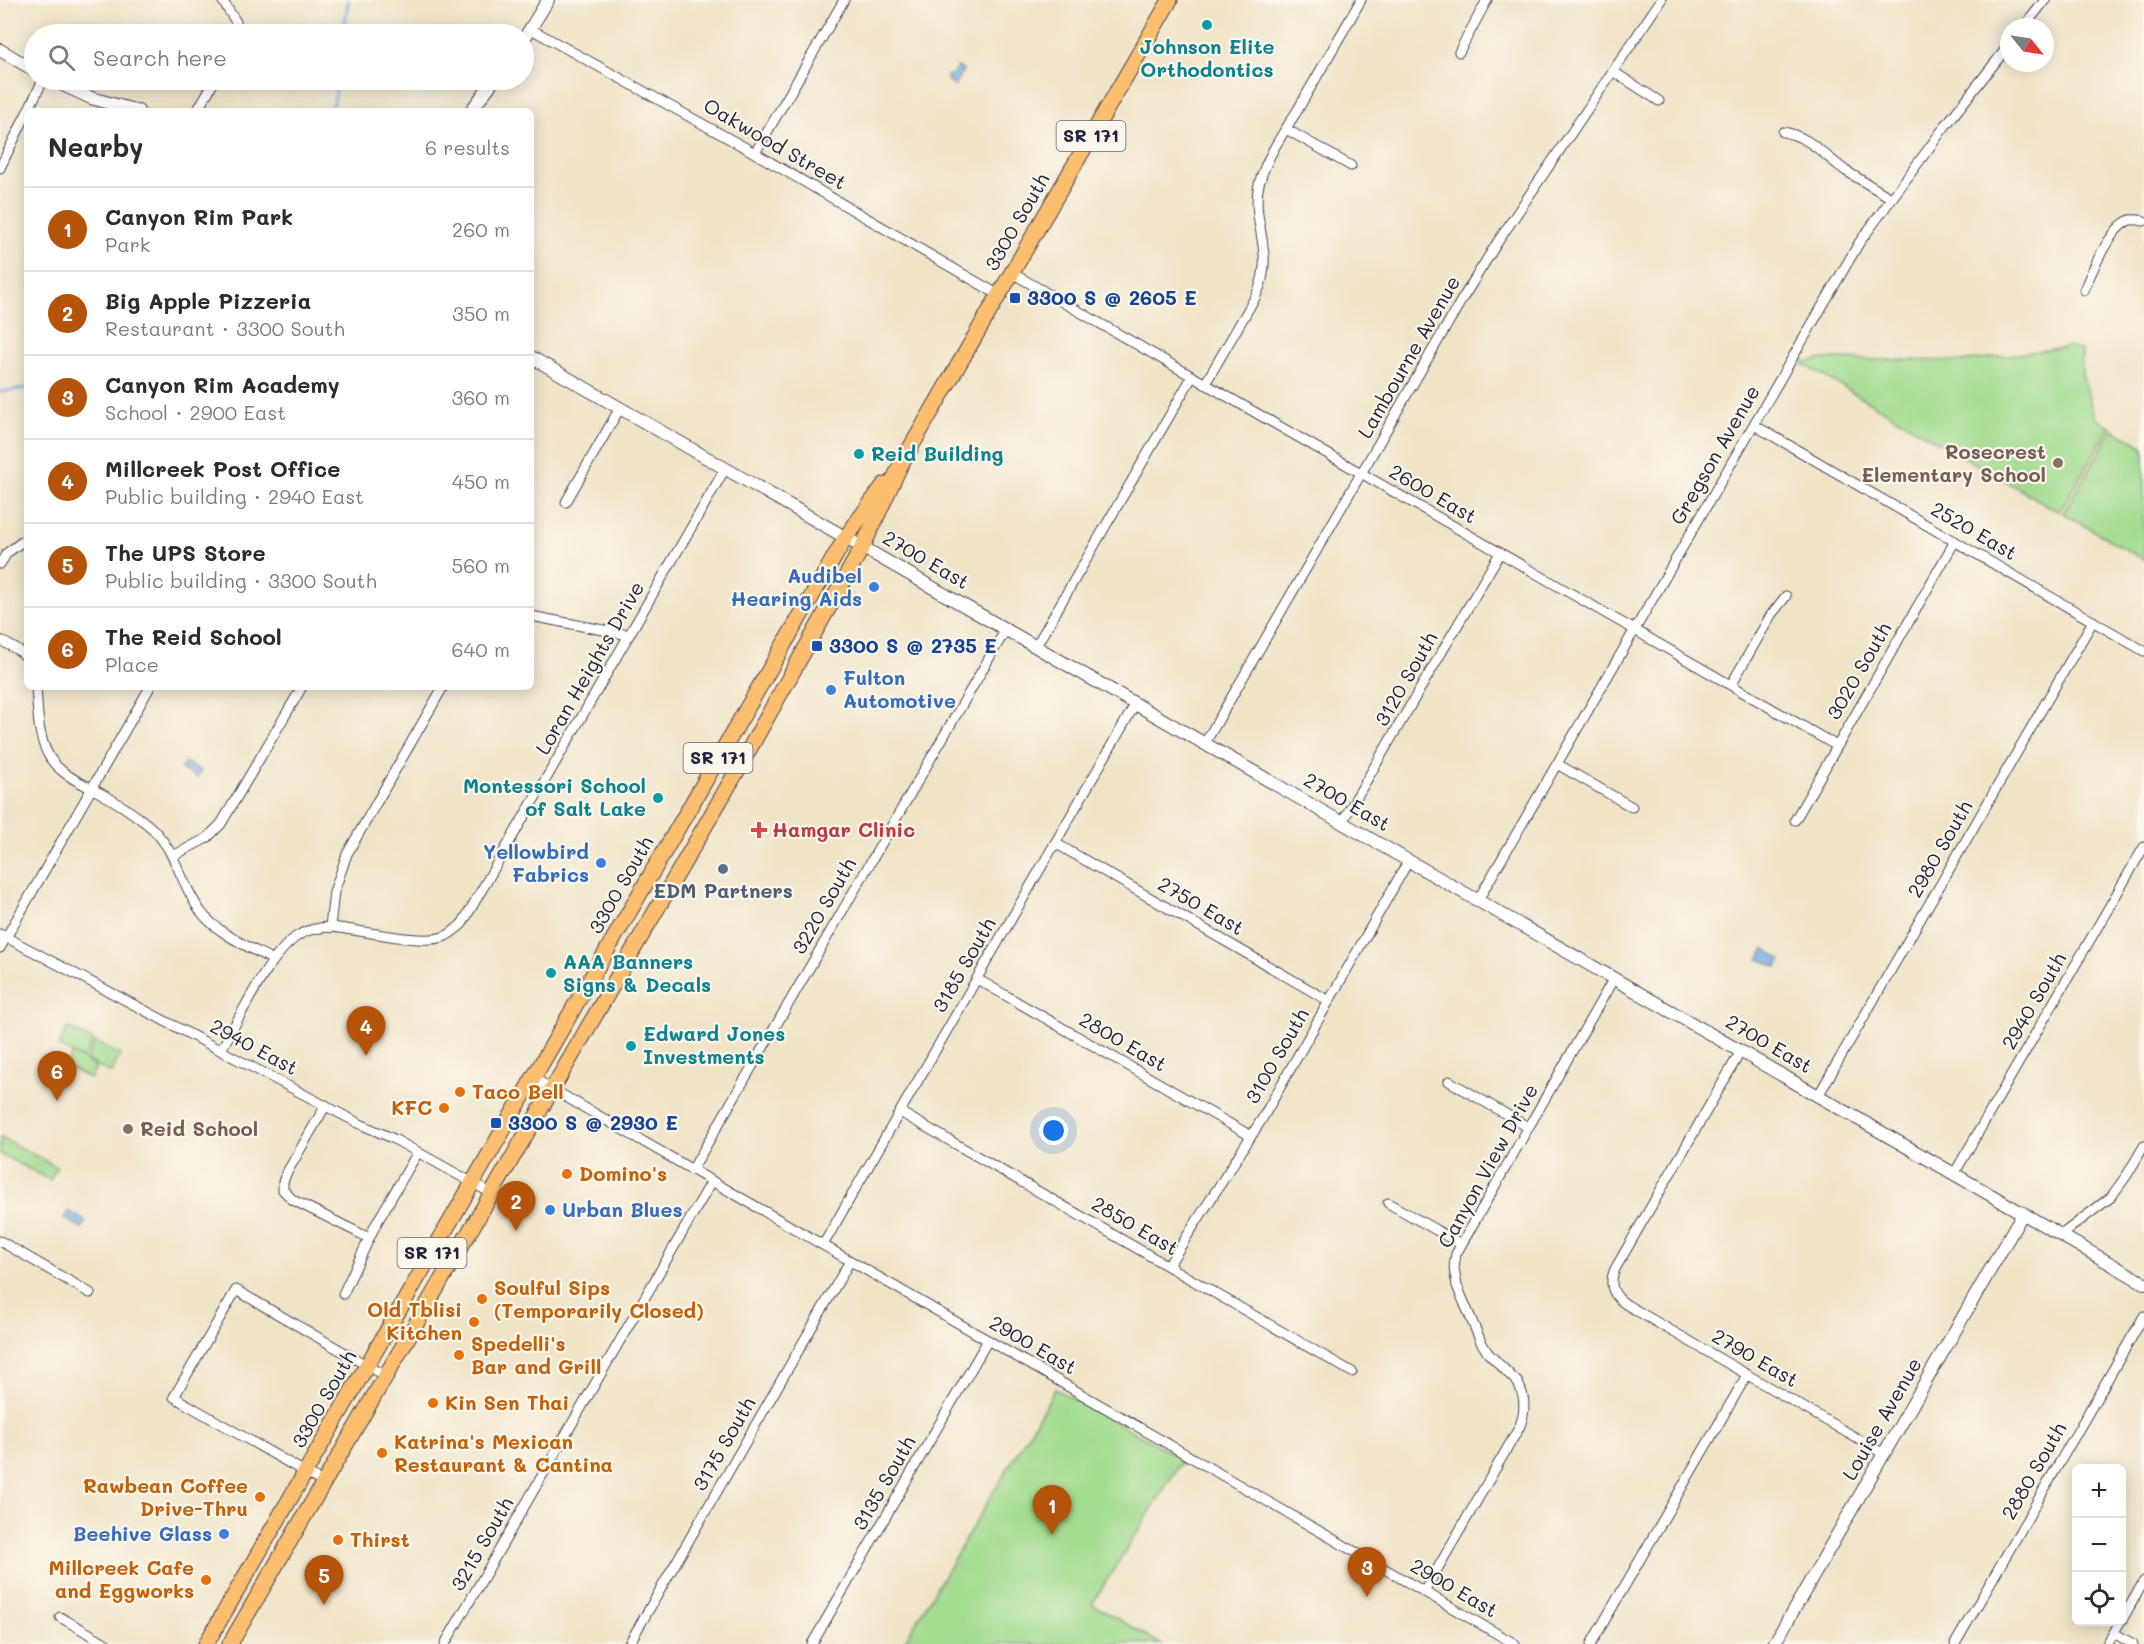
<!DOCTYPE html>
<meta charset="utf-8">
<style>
:root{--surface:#fff;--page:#f2f2f3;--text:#2b2b33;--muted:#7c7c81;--line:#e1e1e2;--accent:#b45309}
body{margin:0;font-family:Mali,sans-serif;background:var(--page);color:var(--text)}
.controls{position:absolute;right:18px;bottom:18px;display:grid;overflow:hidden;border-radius:9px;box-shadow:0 3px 15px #0003}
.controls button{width:54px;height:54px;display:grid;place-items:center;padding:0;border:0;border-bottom:2px solid var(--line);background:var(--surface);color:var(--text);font:30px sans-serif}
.compass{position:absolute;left:2000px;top:18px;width:54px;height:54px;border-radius:50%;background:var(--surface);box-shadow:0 3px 15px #0003;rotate:120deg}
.you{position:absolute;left:1054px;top:1131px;width:21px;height:21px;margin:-15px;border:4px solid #fff;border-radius:50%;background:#1a73e8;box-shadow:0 0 0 9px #1a73e833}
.badge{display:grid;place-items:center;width:39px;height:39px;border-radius:50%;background:var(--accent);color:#fff;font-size:20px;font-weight:700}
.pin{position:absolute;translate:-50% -50px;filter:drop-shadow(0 2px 3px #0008)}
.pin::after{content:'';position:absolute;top:32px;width:21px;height:18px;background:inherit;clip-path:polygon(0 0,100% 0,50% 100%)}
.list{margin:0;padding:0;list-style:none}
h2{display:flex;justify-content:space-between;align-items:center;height:78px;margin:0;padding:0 24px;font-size:26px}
h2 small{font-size:20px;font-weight:400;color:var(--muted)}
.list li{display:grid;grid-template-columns:39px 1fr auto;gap:18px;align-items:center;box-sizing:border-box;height:84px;padding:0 24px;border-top:2px solid var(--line)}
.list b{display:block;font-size:22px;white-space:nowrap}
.list p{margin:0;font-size:20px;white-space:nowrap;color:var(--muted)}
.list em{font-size:20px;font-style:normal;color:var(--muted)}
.icon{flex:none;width:33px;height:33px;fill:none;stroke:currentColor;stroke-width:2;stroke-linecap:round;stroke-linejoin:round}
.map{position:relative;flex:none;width:2144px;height:1644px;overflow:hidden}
.search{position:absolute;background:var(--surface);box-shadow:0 3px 15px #0003;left:24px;top:24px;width:510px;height:66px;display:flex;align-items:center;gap:15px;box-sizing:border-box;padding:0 21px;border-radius:33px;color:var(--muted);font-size:22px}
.panel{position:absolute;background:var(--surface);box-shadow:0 3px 15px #0003;left:24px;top:108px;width:510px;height:582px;border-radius:9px}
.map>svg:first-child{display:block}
.green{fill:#a2dc8f;stroke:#627f65;stroke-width:1.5}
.water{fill:#71ace2;stroke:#4a678e;stroke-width:1.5}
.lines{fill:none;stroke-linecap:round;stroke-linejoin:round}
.stream{stroke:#71ace2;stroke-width:3}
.minor-casing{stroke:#413f50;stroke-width:11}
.tertiary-casing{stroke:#413f50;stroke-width:14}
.primary-casing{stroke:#413f50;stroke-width:17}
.minor{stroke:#fff;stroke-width:9}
.tertiary{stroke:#fff;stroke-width:12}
.primary{stroke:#fbbd6e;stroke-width:15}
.culture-dot{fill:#0f9aa8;stroke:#fbf7ec;stroke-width:2}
.transit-dot{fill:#1a4fb4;stroke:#fbf7ec;stroke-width:2}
.education-dot{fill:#8d6e63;stroke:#fbf7ec;stroke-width:2}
.shop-dot{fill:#3f7fe0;stroke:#fbf7ec;stroke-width:2}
.health-dot{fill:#e0444e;stroke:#fbf7ec;stroke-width:2}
.service-dot{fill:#5c6f8a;stroke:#fbf7ec;stroke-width:2}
.food-dot{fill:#e8710a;stroke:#fbf7ec;stroke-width:2}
.labels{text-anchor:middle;stroke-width:4.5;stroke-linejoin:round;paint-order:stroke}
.shield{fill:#fbf7ec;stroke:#636270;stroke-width:1.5}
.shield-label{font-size:18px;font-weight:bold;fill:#22223b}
.culture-label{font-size:20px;font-weight:bold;fill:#0d838f;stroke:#fbf7ec;text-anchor:start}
.street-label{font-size:20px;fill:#22223b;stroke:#fbf7ec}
.transit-label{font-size:20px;font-weight:bold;fill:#164399;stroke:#fbf7ec;text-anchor:start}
.education-label{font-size:20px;font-weight:bold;fill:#785e54;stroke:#fbf7ec;text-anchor:end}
.shop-label{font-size:20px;font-weight:bold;fill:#366cbe;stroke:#fbf7ec;text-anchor:end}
.health-label{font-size:20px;font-weight:bold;fill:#be3a42;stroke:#fbf7ec;text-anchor:start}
.service-label{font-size:20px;font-weight:bold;fill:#4e5e75;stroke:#fbf7ec}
.food-label{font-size:20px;font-weight:bold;fill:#c56008;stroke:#fbf7ec;text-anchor:start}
</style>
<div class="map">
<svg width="2144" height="1644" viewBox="0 0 2144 1644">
<rect width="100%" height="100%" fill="#fbf7ec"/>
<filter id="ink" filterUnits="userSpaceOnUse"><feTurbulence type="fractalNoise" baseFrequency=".0167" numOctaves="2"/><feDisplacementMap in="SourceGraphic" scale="12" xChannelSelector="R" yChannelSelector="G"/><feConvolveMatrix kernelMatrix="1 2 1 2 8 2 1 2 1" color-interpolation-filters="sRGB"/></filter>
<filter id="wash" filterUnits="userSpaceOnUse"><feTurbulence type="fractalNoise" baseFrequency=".008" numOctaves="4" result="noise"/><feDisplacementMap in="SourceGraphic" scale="24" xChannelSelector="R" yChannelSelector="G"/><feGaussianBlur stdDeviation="1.35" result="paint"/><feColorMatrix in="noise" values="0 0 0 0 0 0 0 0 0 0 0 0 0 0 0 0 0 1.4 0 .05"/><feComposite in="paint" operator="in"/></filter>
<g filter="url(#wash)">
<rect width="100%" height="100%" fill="#f0e4c7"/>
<g class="green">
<polygon points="2066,347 2082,350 2082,375 2095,418 2110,427 2059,512 1803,364 1805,360 1808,362 1823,359 1967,361"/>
<polygon points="2113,429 2144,447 2144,560 2063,513"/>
<polygon points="68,1028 93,1040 83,1059 58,1046"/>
<polygon points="95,1042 120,1055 111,1073 86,1060"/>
<polygon points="72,1054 96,1067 90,1079 66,1066"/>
<polygon points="0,1137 57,1167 50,1180 0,1154"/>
<polygon points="1055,1389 1183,1459 1092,1604 1161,1644 903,1644"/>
</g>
<g class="water">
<polygon points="957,67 963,70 955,86 947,80 947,76 953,74"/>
<polygon points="185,762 201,771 197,778 181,769"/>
<polygon points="1765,948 1781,960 1777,967 1759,959"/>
<polygon points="68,1211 86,1221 82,1228 64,1218"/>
</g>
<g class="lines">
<g class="stream">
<polyline points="344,34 348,0"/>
<polyline points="327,111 334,103 337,80"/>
<polyline points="0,392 27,388"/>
</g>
</g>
</g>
<g filter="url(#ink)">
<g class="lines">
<defs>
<g id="minor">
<polyline points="222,0 236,22 237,34"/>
<polyline points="2024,27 2045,0"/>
<polyline points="531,29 746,148 999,295"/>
<polyline points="1459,52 1487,0"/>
<polyline points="1614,72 1659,101"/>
<polyline points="197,111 215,80"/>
<polyline points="1286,129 1351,166"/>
<path d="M1783,132C1811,137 1823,155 1846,171C1861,180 1876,189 1891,198"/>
<polyline points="755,153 844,0"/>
<polyline points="0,168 43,80"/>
<polyline points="1012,273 1837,746"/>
<path d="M2084,290C2091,273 2111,226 2130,220C2135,219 2139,220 2144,221"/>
<path d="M1205,384L1256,296C1277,252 1250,224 1259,184C1266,158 1283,133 1297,111C1318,74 1340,37 1361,0"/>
<polyline points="1754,425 2144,651"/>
<polyline points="566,502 620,408"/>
<polyline points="0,564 7,553 27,538"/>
<polyline points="531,616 629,635"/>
<polyline points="0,640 21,652 27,658"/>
<polyline points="1036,646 1192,377"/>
<polyline points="1731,685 1771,615 1786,596"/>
<path d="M36,687C38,711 37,737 50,758C63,777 83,783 102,794C117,802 133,813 147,824C176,847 180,884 201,912C218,934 249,947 273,960"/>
<polyline points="1205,743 1461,301 1497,243 1661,0"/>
<polyline points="1557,764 1632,807"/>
<polyline points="1795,820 1955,541"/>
<polyline points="1342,822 1500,553"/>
<polyline points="1055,843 1329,1001"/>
<polyline points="173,856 207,838 221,824 302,687"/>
<polyline points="1478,900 1859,243 1946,125 2009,45"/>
<polyline points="330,927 334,892 347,854 443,687"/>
<polyline points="0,934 358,1123 394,1139 491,1193"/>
<polyline points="0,948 150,687"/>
<polyline points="977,979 1251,1136"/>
<path d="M221,1050C239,1019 270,952 299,935C308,929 319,928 330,927C357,929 420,945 443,937C450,935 456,929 462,924L725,469"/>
<path d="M1741,1051L1615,1269C1608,1285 1613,1296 1627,1305L1884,1454"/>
<polyline points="533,1078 1515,1644"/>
<polyline points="1449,1081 1528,1127"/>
<polyline points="1818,1096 2093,621"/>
<polyline points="326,1105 286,1174 283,1182 283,1190 293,1200 369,1238"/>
<polyline points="900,1112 1352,1372"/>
<polyline points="692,1170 1006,629"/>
<polyline points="1954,1174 2144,847"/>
<polyline points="1388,1203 1461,1244"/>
<polyline points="2061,1235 2111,1197 2127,1175 2144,1146"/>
<polyline points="0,1241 90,1293"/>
<polyline points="823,1245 1136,703"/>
<polyline points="1168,1266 1262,1119 1409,860"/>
<polyline points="343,1294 376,1224 418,1152"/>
<polyline points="324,1483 174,1397 236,1290 385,1376"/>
<path d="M1424,1592L1519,1428C1526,1412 1526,1398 1518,1383L1488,1353L1481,1342L1457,1286L1454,1268L1456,1254L1614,978"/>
<polyline points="60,1617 107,1644"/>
<polyline points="2122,1620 2144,1581"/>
<polyline points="2114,1633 2133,1644"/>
<polyline points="445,1644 712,1181"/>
<polyline points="629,1644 850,1261"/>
<polyline points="812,1644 988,1340"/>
<polyline points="1591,1644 1747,1375"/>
<polyline points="1955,1644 2144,1316"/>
<polyline points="2107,1644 2120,1622"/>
</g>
<g id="tertiary">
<polyline points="524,39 548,0"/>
<polyline points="0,50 34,70"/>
<polyline points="52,80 91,98 138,111"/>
<polyline points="471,111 494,80"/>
<polyline points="531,357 2144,1283"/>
<polyline points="1774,1644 2023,1213"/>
</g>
<g id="primary">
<polyline points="206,1644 846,537 884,485"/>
<polyline points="230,1644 737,771 863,546 901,464 1170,0"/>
</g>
</defs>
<use href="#minor" class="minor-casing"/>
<use href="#tertiary" class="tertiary-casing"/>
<use href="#primary" class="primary-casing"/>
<use href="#minor" class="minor"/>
<use href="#tertiary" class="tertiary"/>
<use href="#primary" class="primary"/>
</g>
</g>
<g class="culture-dot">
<circle cx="1207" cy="25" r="6"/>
<circle cx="859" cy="454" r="6"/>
<circle cx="658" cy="798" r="6"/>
<circle cx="551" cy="973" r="6"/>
<circle cx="631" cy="1046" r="6"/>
</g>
<g class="transit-dot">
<rect x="1009" y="292" width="12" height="12" rx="3"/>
<rect x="811" y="640" width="12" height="12" rx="3"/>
<rect x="490" y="1117" width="12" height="12" rx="3"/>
</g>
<g class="education-dot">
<circle cx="2058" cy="463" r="6"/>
<circle cx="128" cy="1129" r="6"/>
</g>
<g class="shop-dot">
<circle cx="874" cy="587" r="6"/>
<circle cx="831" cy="690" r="6"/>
<circle cx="601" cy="863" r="6"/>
<circle cx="550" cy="1210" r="6"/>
<circle cx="224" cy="1534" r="6"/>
</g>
<path class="health-dot" d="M756 821h6v6h6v6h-6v6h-6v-6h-6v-6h6z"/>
<circle class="service-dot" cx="723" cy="869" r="6"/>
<g class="food-dot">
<circle cx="460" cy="1092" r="6"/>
<circle cx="444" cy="1108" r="6"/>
<circle cx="567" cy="1174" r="6"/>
<circle cx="482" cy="1299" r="6"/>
<circle cx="474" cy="1322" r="6"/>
<circle cx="459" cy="1355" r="6"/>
<circle cx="433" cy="1403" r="6"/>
<circle cx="382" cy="1453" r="6"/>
<circle cx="260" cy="1497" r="6"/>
<circle cx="338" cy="1540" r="6"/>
<circle cx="206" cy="1580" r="6"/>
</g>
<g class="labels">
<g class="shield">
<rect x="1056.5" y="121" width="69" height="30" rx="4.5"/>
<rect x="683.5" y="743" width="69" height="30" rx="4.5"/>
<rect x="397.5" y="1238" width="69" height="30" rx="4.5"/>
</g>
<g class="shield-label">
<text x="1091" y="142">SR 171</text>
<text x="718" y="764">SR 171</text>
<text x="432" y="1259">SR 171</text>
</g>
<g class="culture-label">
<text x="1207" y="54" text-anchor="middle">Johnson Elite<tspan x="1207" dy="23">Orthodontics</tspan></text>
<text x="871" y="461">Reid Building</text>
<text x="646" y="793" text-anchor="end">Montessori School<tspan x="646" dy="23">of Salt Lake</tspan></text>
<text x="563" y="969">AAA Banners<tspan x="563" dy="23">Signs &amp; Decals</tspan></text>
<text x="643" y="1041">Edward Jones<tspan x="643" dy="23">Investments</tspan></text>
</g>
<g class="street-label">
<text transform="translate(775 144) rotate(30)" y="7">Oakwood Street</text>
<text transform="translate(1017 222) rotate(-60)" y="7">3300 South</text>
<text transform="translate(1409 357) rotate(-60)" y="7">Lambourne Avenue</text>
<text transform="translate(1715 455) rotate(-60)" y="7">Gregson Avenue</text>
<text transform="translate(1433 494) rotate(30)" y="7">2600 East</text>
<text transform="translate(1974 531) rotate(30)" y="7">2520 East</text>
<text transform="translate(926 560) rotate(30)" y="7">2700 East</text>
<text transform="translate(590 668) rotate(-60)" y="7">Loran Heights Drive</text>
<text transform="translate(1859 671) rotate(-60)" y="7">3020 South</text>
<text transform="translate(1406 679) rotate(-60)" y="7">3120 South</text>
<text transform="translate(1347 802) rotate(30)" y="7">2700 East</text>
<text transform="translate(1940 849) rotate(-60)" y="7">2980 South</text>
<text transform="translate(621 885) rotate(-60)" y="7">3300 South</text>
<text transform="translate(824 906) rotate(-60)" y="7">3220 South</text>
<text transform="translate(1201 906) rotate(30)" y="7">2750 East</text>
<text transform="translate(964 965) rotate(-60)" y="7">3185 South</text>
<text transform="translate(2034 1001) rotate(-60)" y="7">2940 South</text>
<text transform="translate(1123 1042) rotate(30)" y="7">2800 East</text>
<text transform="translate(1769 1044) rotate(30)" y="7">2700 East</text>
<text transform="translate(254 1047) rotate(28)" y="7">2940 East</text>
<text transform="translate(1277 1056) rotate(-60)" y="7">3100 South</text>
<text transform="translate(1488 1166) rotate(-61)" y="7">Canyon View Drive</text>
<text transform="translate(1135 1226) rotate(30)" y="7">2850 East</text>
<text transform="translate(1033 1345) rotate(30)" y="7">2900 East</text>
<text transform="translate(1755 1358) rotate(30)" y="7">2790 East</text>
<text transform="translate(324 1399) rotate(-60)" y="7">3300 South</text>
<text transform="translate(1882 1419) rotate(-60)" y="7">Louise Avenue</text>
<text transform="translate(724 1444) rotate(-60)" y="7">3175 South</text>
<text transform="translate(2034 1471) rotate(-60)" y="7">2880 South</text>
<text transform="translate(884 1483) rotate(-60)" y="7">3135 South</text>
<text transform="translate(482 1544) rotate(-60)" y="7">3215 South</text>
<text transform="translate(1454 1588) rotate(30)" y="7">2900 East</text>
</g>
<g class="transit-label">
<text x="1027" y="305">3300 S @ 2605 E</text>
<text x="829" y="653">3300 S @ 2735 E</text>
<text x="508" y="1130">3300 S @ 2930 E</text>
</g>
<g class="education-label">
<text x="2046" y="459">Rosecrest<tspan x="2046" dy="23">Elementary School</tspan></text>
<text x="140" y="1136" text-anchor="start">Reid School</text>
</g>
<g class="shop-label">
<text x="862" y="583">Audibel<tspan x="862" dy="23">Hearing Aids</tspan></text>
<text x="843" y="685" text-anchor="start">Fulton<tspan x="843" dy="23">Automotive</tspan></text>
<text x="589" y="859">Yellowbird<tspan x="589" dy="23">Fabrics</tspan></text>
<text x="562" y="1217" text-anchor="start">Urban Blues</text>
<text x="212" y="1541">Beehive Glass</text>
</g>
<g class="health-label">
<text x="772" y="837">Hamgar Clinic</text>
</g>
<g class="service-label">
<text x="723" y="898">EDM Partners</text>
</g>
<g class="food-label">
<text x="472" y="1099">Taco Bell</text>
<text x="432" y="1115" text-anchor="end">KFC</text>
<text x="579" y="1181">Domino's</text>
<text x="494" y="1295">Soulful Sips<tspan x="494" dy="23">(Temporarily Closed)</tspan></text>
<text x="462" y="1317" text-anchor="end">Old Tblisi<tspan x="462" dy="23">Kitchen</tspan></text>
<text x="471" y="1351">Spedelli's<tspan x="471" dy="23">Bar and Grill</tspan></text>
<text x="445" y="1410">Kin Sen Thai</text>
<text x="394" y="1449">Katrina's Mexican<tspan x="394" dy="23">Restaurant &amp; Cantina</tspan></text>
<text x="248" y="1493" text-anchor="end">Rawbean Coffee<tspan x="248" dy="23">Drive-Thru</tspan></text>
<text x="350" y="1547">Thirst</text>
<text x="194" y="1575" text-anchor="end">Millcreek Cafe<tspan x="194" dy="23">and Eggworks</tspan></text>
</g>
</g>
</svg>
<div class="controls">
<button>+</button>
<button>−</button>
<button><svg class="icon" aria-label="locate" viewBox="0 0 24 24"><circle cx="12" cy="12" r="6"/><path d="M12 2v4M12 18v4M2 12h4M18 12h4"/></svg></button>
</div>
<svg class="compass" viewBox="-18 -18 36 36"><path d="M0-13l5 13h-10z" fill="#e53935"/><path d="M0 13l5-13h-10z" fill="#7c7c81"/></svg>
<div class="you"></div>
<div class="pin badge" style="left:1052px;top:1535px">1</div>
<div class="pin badge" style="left:516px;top:1231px">2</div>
<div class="pin badge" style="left:1367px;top:1597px">3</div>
<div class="pin badge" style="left:366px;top:1056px">4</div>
<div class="pin badge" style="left:324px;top:1605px">5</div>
<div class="pin badge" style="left:57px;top:1101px">6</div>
<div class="search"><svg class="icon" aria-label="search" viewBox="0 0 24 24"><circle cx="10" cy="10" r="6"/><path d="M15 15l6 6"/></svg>Search here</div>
<section class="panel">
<h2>Nearby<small>6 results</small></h2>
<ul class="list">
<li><span class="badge">1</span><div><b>Canyon Rim Park</b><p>Park</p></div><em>260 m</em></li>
<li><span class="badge">2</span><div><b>Big Apple Pizzeria</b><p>Restaurant · 3300 South</p></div><em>350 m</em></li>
<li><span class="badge">3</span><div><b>Canyon Rim Academy</b><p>School · 2900 East</p></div><em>360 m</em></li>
<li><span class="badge">4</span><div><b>Millcreek Post Office</b><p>Public building · 2940 East</p></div><em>450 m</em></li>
<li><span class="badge">5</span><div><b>The UPS Store</b><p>Public building · 3300 South</p></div><em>560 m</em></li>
<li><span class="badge">6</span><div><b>The Reid School</b><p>Place</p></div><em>640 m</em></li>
</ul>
</section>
</div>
